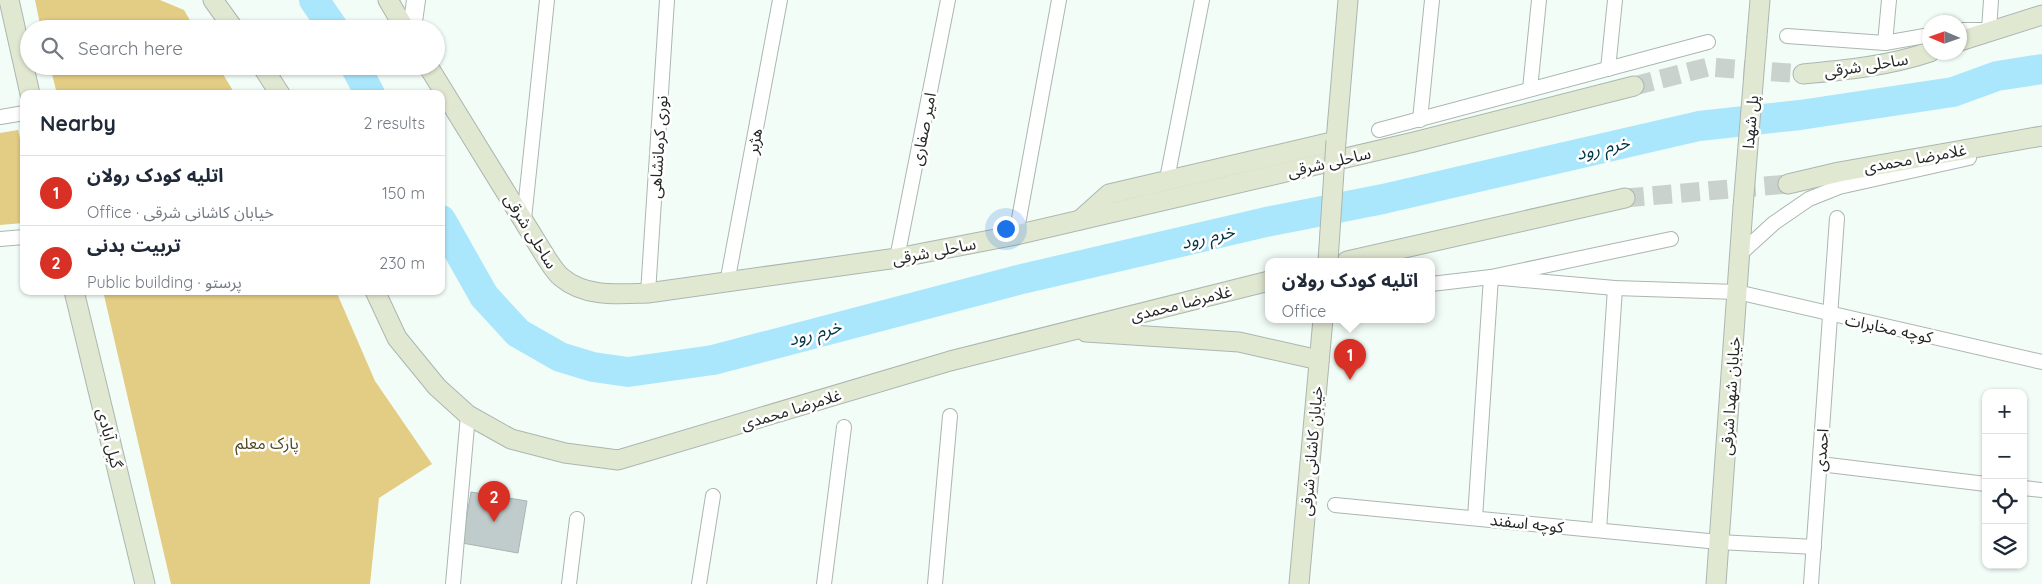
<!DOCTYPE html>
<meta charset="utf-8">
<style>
:root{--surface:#fff;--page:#f6f6f7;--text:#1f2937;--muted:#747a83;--line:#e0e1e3;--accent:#d93025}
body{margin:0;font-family:Quicksand,"Noto Sans Arabic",sans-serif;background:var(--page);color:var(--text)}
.controls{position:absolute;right:15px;bottom:15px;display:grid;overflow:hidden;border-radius:10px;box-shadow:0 1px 4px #0004}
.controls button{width:45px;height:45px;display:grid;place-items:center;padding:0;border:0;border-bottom:1px solid var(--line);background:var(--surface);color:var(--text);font:25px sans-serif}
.compass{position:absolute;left:1922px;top:15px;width:45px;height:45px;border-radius:50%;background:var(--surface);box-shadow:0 1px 4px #0004;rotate:272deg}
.you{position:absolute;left:1005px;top:228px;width:18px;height:18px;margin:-12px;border:4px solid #fff;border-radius:50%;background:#1a73e8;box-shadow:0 0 0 8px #1a73e833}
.badge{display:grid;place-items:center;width:32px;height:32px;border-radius:50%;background:var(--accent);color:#fff;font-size:16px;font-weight:700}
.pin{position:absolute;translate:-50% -41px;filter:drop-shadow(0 1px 2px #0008)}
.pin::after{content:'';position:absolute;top:26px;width:18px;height:15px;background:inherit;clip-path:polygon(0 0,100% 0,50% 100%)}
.popup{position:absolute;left:1265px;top:258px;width:170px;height:65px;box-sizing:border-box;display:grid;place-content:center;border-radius:10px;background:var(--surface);filter:drop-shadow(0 1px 4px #0005);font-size:16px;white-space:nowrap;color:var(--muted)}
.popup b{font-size:19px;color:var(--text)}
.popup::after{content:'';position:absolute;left:50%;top:100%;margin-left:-10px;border:10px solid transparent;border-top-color:var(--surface)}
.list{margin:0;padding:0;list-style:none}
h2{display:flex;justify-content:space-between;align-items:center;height:65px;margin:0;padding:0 20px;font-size:21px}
h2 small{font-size:16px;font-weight:400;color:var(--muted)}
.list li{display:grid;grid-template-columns:32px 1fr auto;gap:15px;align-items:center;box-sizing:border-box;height:70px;padding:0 20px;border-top:1px solid var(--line)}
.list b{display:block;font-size:19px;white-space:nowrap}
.list p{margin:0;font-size:16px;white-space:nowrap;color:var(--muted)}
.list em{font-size:16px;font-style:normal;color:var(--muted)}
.icon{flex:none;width:28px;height:28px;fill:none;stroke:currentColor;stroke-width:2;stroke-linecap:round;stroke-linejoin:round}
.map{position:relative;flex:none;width:2042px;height:584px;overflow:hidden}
.search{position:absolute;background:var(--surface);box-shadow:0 1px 4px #0004;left:20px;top:20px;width:425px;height:55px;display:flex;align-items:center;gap:12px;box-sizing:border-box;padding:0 18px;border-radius:28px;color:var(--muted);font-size:19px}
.panel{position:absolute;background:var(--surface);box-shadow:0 1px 4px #0004;left:20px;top:90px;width:425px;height:205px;border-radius:10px}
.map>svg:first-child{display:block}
.green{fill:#e3cc83}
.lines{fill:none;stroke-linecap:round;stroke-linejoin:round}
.river{stroke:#aae7fc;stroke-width:30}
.building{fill:#c0cccb;stroke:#a8b4b3}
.secondary-tunnel{stroke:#c9d2cd;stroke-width:19;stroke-dasharray:19 9;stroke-linecap:butt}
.minor-casing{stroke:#acb6b0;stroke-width:16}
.tertiary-casing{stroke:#acb6b0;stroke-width:20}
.secondary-casing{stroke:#acb6b0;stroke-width:21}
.minor{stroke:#fff;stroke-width:14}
.tertiary{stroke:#fff;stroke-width:18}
.secondary{stroke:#e1e8d2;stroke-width:19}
.secondary-bridge-casing{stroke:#acb6b0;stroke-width:21;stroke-linecap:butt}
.secondary-bridge{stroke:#e1e8d2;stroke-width:19}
.labels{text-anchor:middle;stroke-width:5;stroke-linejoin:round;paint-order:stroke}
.street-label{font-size:16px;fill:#232624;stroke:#fff}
.park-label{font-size:16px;fill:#514620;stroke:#fff}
.water-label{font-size:18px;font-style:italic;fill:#003645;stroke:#fff}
</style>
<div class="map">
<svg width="2042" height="584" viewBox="0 0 2042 584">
<rect width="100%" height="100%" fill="#f3fdf7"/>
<g class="green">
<polygon points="35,0 160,0 184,10 195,29 41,29"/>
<polygon points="50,66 218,66 235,94 57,94"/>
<polygon points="18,130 24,157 24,223 0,225 0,133"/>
<polygon points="103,291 336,291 375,381 432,464 379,498 370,584 171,584"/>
</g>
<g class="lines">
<g class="river">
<polyline points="314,0 334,29"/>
<polyline points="355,66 370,94"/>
<polyline points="441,220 484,296 518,333 560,357 593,367 628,372 713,360 1018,280 1266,222 1383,199 1699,126 1800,115 1953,92 1997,76 2042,69"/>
</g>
</g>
<polygon class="building" points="471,492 527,501 518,553 462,543"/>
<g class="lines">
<g class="secondary-tunnel">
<polyline points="1634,86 1708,67 1803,74"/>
<polyline points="1625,198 1788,184"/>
</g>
<defs>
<g id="minor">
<polyline points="1960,30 1989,30 1991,0"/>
<polyline points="1787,36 1885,43 1930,35"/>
<polyline points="1885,43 1889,0"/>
<polyline points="1608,69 1615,0"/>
<polyline points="1530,89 1539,0"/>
<polyline points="0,117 24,113"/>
<polyline points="1420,120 1432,0"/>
<polyline points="1379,130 1708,42"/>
<polyline points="1167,179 1202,0"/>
<polyline points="524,219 547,0"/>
<polyline points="1016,235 1059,0"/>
<polyline points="0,239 24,237"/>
<polyline points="1740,254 1774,223 1809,199 1839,187 1969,158"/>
<polyline points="897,258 948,0"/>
<polyline points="727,283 780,0"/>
<polyline points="1431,284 1491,277 1671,239"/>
<polyline points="648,293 667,0"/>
<polyline points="1820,464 1986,484"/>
<polyline points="2023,488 2042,490"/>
<polyline points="1335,505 1719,542 1814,547"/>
<polyline points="1475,518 1491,277 1615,288 1737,292 2042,362"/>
<polyline points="1599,530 1615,288"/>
<polyline points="453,584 468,415"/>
<polyline points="569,584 577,519"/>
<polyline points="699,584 713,496"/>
<polyline points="824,584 844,427"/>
<polyline points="935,584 950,416"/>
<polyline points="1811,584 1837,218"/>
</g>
<polyline id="tertiary" points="412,29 416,0"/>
<g id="secondary">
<polyline points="9,0 30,94"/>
<polyline points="213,0 234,29"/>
<polyline points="388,0 405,29"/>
<polyline points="1757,36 1760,0"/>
<polyline points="1960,41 2042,15"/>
<polyline points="262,66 280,94"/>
<path d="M428,66L547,259C551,265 556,273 561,277C586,298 619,294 648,293L897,258L1016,235L1414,142L1634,86"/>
<path d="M1803,74C1846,70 1888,66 1930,52"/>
<polyline points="1788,184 1839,172 2042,136"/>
<polyline points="1080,220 1109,194 1336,141 1348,0"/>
<polyline points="1347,261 1625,198"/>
<polyline points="74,291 145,584"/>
<polyline points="375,291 397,338 437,387 468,415 511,439 565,453 618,460 950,361 1269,281"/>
<polyline points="1086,332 1239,342 1319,360"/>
<polyline points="1299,584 1323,319"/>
<polyline points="1716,584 1743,207"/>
</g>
</defs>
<use href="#minor" class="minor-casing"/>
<use href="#tertiary" class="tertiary-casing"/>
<use href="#secondary" class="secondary-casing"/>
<use href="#minor" class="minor"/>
<use href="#tertiary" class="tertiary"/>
<use href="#secondary" class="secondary"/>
<defs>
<g id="secondary-bridge">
<polyline points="1743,207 1757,36"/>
<polyline points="1328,261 1336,141"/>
</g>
</defs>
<use href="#secondary-bridge" class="secondary-bridge-casing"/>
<use href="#secondary-bridge" class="secondary-bridge"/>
</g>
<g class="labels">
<g class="street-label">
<text transform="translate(1866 65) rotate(-9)" y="6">ساحلی شرقی</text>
<text transform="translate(1750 122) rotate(-85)" y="6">پل شهدا</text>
<text transform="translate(923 129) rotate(-79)" y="6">امیر صفاری</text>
<text transform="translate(754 141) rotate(-79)" y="6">هژبر</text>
<text transform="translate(658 147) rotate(-86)" y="6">نوری کرمانشاهی</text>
<text transform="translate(1915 158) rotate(-10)" y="6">غلامرضا محمدی</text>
<text transform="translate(1329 162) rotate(-13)" y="6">ساحلی شرقی</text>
<text transform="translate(531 231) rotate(58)" y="6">ساحلی شرقی</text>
<text transform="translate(934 251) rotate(-11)" y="6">ساحلی شرقی</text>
<text transform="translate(1181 303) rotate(-14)" y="6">غلامرضا محمدی</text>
<text transform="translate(1889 328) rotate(12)" y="6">کوچه مخابرات</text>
<text transform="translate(1730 396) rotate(-86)" y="6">خیابان شهدا شرقی</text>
<text transform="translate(791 409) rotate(-17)" y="6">غلامرضا محمدی</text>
<text transform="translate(110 438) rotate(76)" y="6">گیل آبادی</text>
<text transform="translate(1821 450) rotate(-86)" y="6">احمدی</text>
<text transform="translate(1311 451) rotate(-85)" y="6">خیابان کاشانی شرقی</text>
<text transform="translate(1527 523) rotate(6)" y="6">کوچه اسفند</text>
</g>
<g class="park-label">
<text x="267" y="449">پارک معلم</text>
</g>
<g class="water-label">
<text transform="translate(1603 148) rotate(-13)" y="6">خرم رود</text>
<text transform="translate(1208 237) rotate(-13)" y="6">خرم رود</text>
<text transform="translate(815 333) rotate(-15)" y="6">خرم رود</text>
</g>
</g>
</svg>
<div class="controls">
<button>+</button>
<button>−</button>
<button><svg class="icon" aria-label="locate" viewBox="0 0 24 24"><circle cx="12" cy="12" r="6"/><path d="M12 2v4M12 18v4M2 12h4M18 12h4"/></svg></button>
<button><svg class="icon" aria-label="layers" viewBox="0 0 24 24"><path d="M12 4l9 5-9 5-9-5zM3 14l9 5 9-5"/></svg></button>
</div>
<svg class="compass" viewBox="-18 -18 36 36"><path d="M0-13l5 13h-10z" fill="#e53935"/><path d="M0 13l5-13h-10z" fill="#747a83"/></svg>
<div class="you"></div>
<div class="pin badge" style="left:1350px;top:380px">1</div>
<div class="popup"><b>اتلیه کودک رولان</b>Office</div>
<div class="pin badge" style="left:494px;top:522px">2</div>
<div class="search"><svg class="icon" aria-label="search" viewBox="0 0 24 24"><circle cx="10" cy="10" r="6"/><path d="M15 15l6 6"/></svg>Search here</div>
<section class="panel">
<h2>Nearby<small>2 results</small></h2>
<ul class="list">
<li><span class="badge">1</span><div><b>اتلیه کودک رولان</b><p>Office · خیابان کاشانی شرقی</p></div><em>150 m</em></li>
<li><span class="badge">2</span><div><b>تربیت بدنی</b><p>Public building · پرستو</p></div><em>230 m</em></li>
</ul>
</section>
</div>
